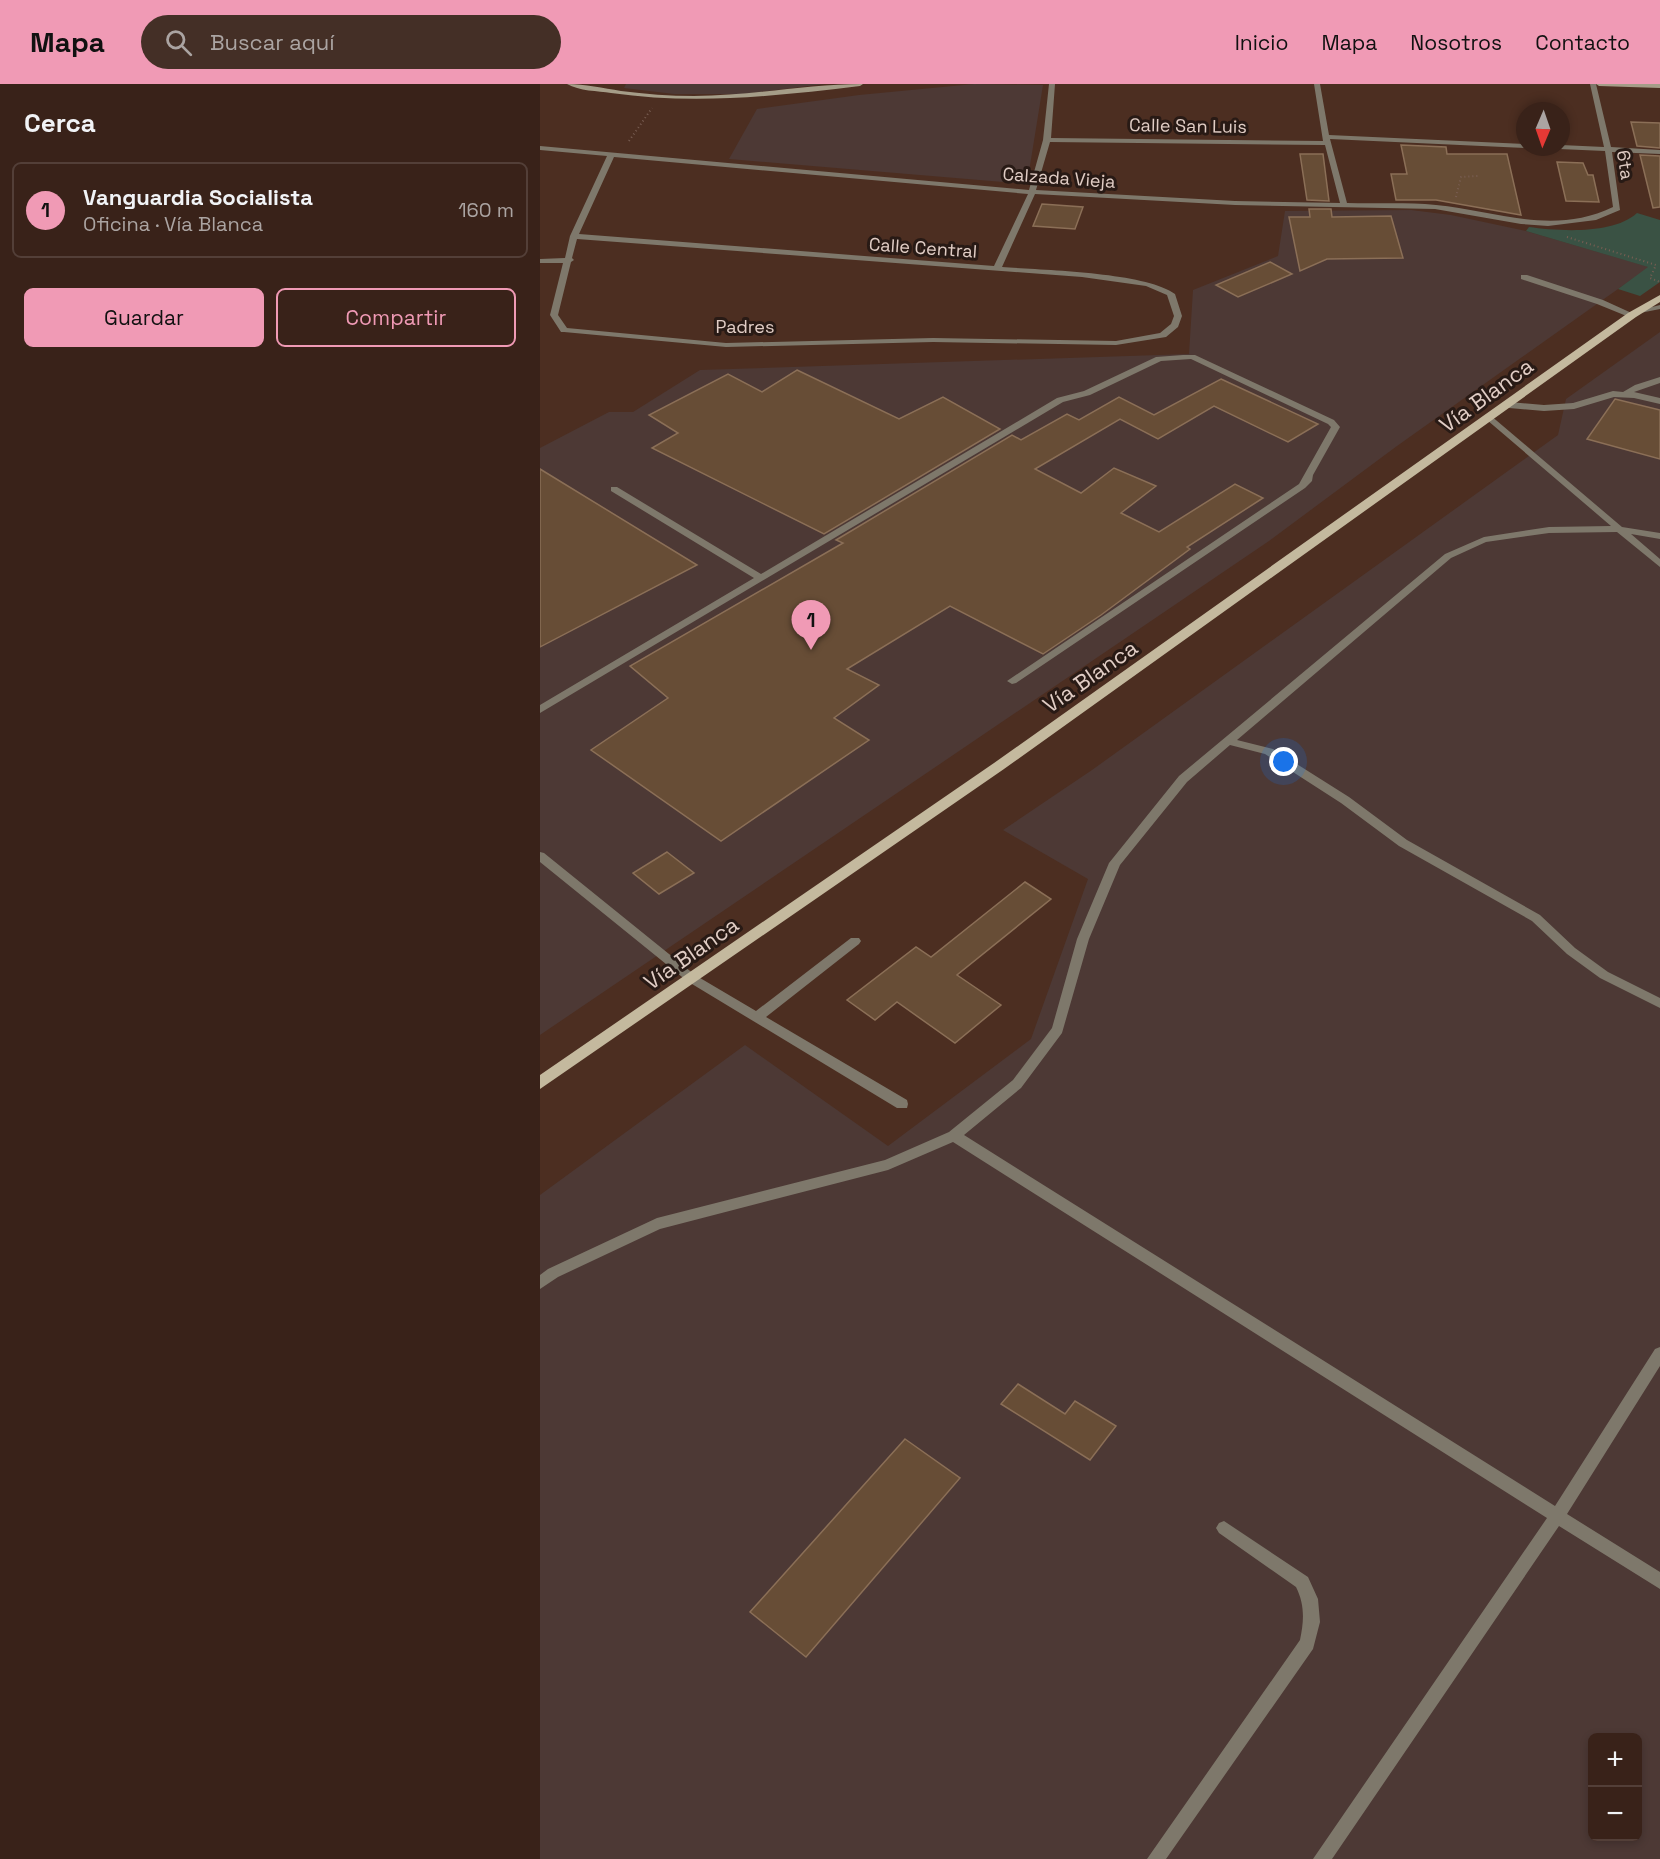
<!DOCTYPE html>
<html lang="es">
<meta charset="utf-8">
<style>
:root{--surface:#392219;--page:#442f26;--text:#f1f3f6;--muted:#aba4a2;--line:#533f38;--accent:#f09ab5}
body{margin:0;font-family:"Space Grotesk",sans-serif;background:var(--page);color:var(--text)}
.controls{position:absolute;right:18px;bottom:18px;display:grid;overflow:hidden;border-radius:9px;box-shadow:0 3px 9px #0003}
.controls button{width:54px;height:54px;display:grid;place-items:center;padding:0;border:0;border-bottom:2px solid var(--line);background:var(--surface);color:var(--text);font:30px sans-serif}
.compass{position:absolute;left:976px;top:18px;width:54px;height:54px;border-radius:50%;background:var(--surface);box-shadow:0 3px 9px #0003;rotate:182deg}
.you{position:absolute;left:744px;top:678px;width:21px;height:21px;margin:-15px;border:4px solid #fff;border-radius:50%;background:#1a73e8;box-shadow:0 0 0 9px #1a73e833}
.badge{display:grid;place-items:center;width:39px;height:39px;border-radius:50%;background:var(--accent);color:#111;font-size:20px;font-weight:700}
.pin{position:absolute;translate:-50% -50px;filter:drop-shadow(0 2px 3px #0008)}
.pin::after{content:'';position:absolute;top:32px;width:21px;height:18px;background:inherit;clip-path:polygon(0 0,100% 0,50% 100%)}
.list{margin:0;padding:0;list-style:none}
h2{display:flex;justify-content:space-between;align-items:center;height:78px;margin:0;padding:0 24px;font-size:26px}
h2 small{font-size:20px;font-weight:400;color:var(--muted)}
.list li{display:grid;grid-template-columns:39px 1fr auto;gap:18px;align-items:center;box-sizing:border-box;height:96px;margin:0 12px 12px;padding:0 12px;border:2px solid var(--line);border-radius:9px}
.list b{display:block;font-size:22px;white-space:nowrap}
.list p{margin:0;font-size:20px;white-space:nowrap;color:var(--muted)}
.list em{font-size:20px;font-style:normal;color:var(--muted)}
.actions{display:flex;gap:12px;padding:18px 24px}
.actions a{flex:1;padding:14px 0;border:2px solid var(--accent);border-radius:9px;text-align:center;font-size:21px;color:var(--accent)}
.actions .main{background:var(--accent);color:#111}
.icon{flex:none;width:33px;height:33px;fill:none;stroke:currentColor;stroke-width:2;stroke-linecap:round;stroke-linejoin:round}
.map{position:relative;flex:none;width:1120px;height:1775px;overflow:hidden}
header{display:flex;align-items:center;gap:36px;box-sizing:border-box;height:84px;padding:0 30px;background:var(--accent);color:#111}
header strong{font-size:28px}
nav{display:flex;gap:33px;margin-inline-start:auto;font-size:21px}
.search{width:420px;height:54px;background:var(--page);display:flex;align-items:center;gap:15px;box-sizing:border-box;padding:0 21px;border-radius:33px;color:var(--muted);font-size:22px}
main{display:flex}
aside{flex:1;background:var(--surface)}
.map>svg:first-child{display:block}
.industrial{fill:#4d3935;fill-rule:evenodd}
.green{fill:#3a5244}
.building{fill:#674d36;stroke:#8b6f57;stroke-width:1.5}
.lines{fill:none;stroke-linecap:round;stroke-linejoin:round}
.path{stroke:#795e53;stroke-width:2;stroke-dasharray:1 3;stroke-linecap:butt}
.service{fill:#7e786b;fill-rule:evenodd}
.minor{fill:#7e786b;fill-rule:evenodd}
.tertiary{fill:#7e786b;fill-rule:evenodd}
.secondary{fill:#a59d88;fill-rule:evenodd}
.primary{fill:#c4b99e;fill-rule:evenodd}
.labels{text-anchor:middle;stroke-width:6;stroke-linejoin:round;paint-order:stroke}
.far-street-label{font-size:18px;fill:#e1cdc5;stroke:#281a15}
.street-label{font-size:22px;fill:#e1cdc5;stroke:#281a15}
</style>
<header>
<strong>Mapa</strong>
<div class="search"><svg class="icon" aria-label="search" viewBox="0 0 24 24"><circle cx="10" cy="10" r="6"/><path d="M15 15l6 6"/></svg>Buscar aquí</div>
<nav><a>Inicio</a><a>Mapa</a><a>Nosotros</a><a>Contacto</a></nav>
</header>
<main>
<aside>
<h2>Cerca<small></small></h2>
<ul class="list">
<li><span class="badge">1</span><div><b>Vanguardia Socialista</b><p>Oficina · Vía Blanca</p></div><em>160 m</em></li>
</ul>
<div class="actions"><a class="main">Guardar</a><a>Compartir</a></div>
</aside>
<div class="map">
<svg width="1120" height="1775" viewBox="0 0 1120 1775">
<rect width="100%" height="100%" fill="#4c2e21"/>
<g class="industrial">
<polygon points="86,0 285,0 203,10 134,10 84,4"/>
<polygon points="434,0 503,1 487,100 189,75 217,25 319,11"/>
<polygon points="871,126 911,131 986,147 1109,183 857,362 729,457 0,951 0,364 69,328 93,328 160,286 649,270 653,206 738,172 745,127"/>
<path d="M1120,248V1775H0V1111L205,961L348,1062L491,955L548,795L463,746L552,686L1018,351L1026,315ZM1052,1654H1098V1752H1052Z"/>
</g>
<path class="green" d="M1097,129L1120,136V198L1100,212L1078,205L1108,183L986,147L989,143C1018,147 1073,151 1097,129Z"/>
<g class="building">
<polygon points="1091,38 1120,39 1120,64 1097,62"/>
<polygon points="861,61 906,63 907,70 967,70 981,131 896,116 856,116 851,90 867,90"/>
<polygon points="760,70 783,70 789,117 767,116"/>
<polygon points="1100,71 1120,72 1120,123 1113,124"/>
<polygon points="1017,78 1043,79 1048,91 1053,91 1059,118 1026,117"/>
<polygon points="502,120 543,123 535,145 493,142"/>
<polygon points="769,125 791,125 792,133 851,132 863,174 787,175 760,187 749,133 770,133"/>
<polygon points="730,178 752,190 698,213 676,201"/>
<polygon points="257,286 359,335 403,313 460,345 284,450 112,364 138,349 109,331 188,290 222,308"/>
<polygon points="681,295 778,340 748,358 674,322 618,355 580,335 495,385 541,409 574,384 616,402 581,429 619,448 695,400 723,414 647,463 650,465 561,531 503,570 410,522 307,585 339,601 294,634 329,656 181,757 51,666 128,614 90,582 303,459 296,456 472,351 481,356 527,330 539,336 579,313 614,331"/>
<polygon points="1075,315 1120,326 1120,375 1047,355"/>
<polygon points="0,385 157,481 0,563"/>
<polygon points="127,768 154,789 119,810 93,789"/>
<polygon points="485,798 511,815 417,891 461,921 415,959 357,918 335,936 307,916 376,863 391,873"/>
<polygon points="478,1300 525,1330 535,1317 576,1342 550,1376 461,1320"/>
<polygon points="365,1355 420,1394 266,1573 210,1528"/>
</g>
<g class="lines">
<g class="path">
<polyline points="89,57 112,24"/>
<polyline points="916,113 921,93 938,92"/>
<polyline points="1027,153 1116,181 1110,194 1120,198"/>
</g>
<g class="service">
<polygon points="981,191 987,191 1063,216 1096,231 1089,233 1057,220 981,195"/>
<polygon points="643,271 655,271 794,336 800,343 773,391 772,397 765,404 476,599 472,600 467,597 759,400 791,343 788,340 651,275 621,277 550,311 523,318 0,629 0,621 214,494 71,407 71,403 77,403 221,490 517,314 544,307 616,273"/>
<polygon points="1120,293 1120,299 1094,308 1120,314 1120,320 1094,314 1074,313 1034,325 1004,327 969,324 965,321 969,318 1004,321 1033,319 1073,307 1083,308 1095,301"/>
<polygon points="950,331 1082,443 1120,449 1120,455 1091,450 1120,475 1120,483 1077,448 1009,449 946,458 911,474 697,656 733,665 809,713 867,756 1000,831 1035,864 1068,888 1120,914 1120,924 1060,894 1027,870 992,837 859,762 801,719 725,670 690,661 647,698 580,781 549,855 522,949 481,1004 424,1051 1015,1422 1115,1265 1120,1263 1120,1282 1027,1430 1120,1488 1120,1505 1019,1442 792,1775 773,1775 1007,1434 413,1058 348,1086 120,1145 18,1193 0,1205 0,1191 8,1185 117,1134 345,1076 409,1048 473,996 512,944 537,855 569,779 639,692 905,470 944,453 1009,443 1071,442 947,336 946,334"/>
<polygon points="0,768 4,769 155,891 216,927 311,854 319,854 321,857 319,860 226,933 367,1016 368,1020 367,1024 357,1024 147,897 0,778"/>
<path d="M684,1437L768,1493L778,1515L780,1538L773,1565L626,1775H607L760,1556C764,1537 765,1521 756,1503L679,1449L676,1444L679,1439Z"/>
</g>
<path class="minor" d="M509,0H515L511,54L783,57L774,0H780L789,51L985,60V63H988L985,64L790,55L807,119C836,120 867,118 896,121C957,127 1013,152 1073,123L1065,67L1019,65L1015,63H1021V61L1064,63L1050,0H1056L1071,63L1120,66V70L1072,68L1080,126L1056,136L1008,142L981,140L895,125L695,121L495,110L462,183C502,186 606,188 635,210L642,232L638,243L626,253L576,261L393,258L186,263L24,248H21L10,231L23,179H0V175L25,174L30,152L67,72L0,66V62L489,106L503,56ZM510,58L785,61L800,119L695,117L496,106ZM74,73L488,110L454,182L39,150ZM37,155L542,193L606,202L627,211L634,232L631,240L620,249L576,257L393,254L186,259L27,244L18,231L31,178L34,176L32,174Z"/>
<polygon class="tertiary" points="1120,221 1120,225 1100,229 1096,227"/>
<g class="secondary">
<path d="M27,0C45,0 63,4 81,7C105,10 130,12 154,12C211,12 267,0 323,0L320,2C237,12 155,21 71,9C58,7 39,7 27,0Z"/>
<polygon points="1056,0 1120,0 1120,4 1059,2"/>
</g>
<polygon class="primary" points="1120,211 1120,218 1096,233 464,685 0,1005 0,991 454,679 1088,229"/>
</g>
<g class="labels">
<g class="far-street-label">
<text transform="translate(648 42) rotate(1)" y="6">Calle San Luis</text>
<text transform="translate(1085 81) rotate(81)" y="6">6ta</text>
<text transform="translate(519 94) rotate(4)" y="6">Calzada Vieja</text>
<text transform="translate(383 164) rotate(4)" y="6">Calle Central</text>
<text x="205" y="249">Padres</text>
</g>
<g class="street-label">
<text transform="translate(946 311) rotate(-36)" y="8">Vía Blanca</text>
<text transform="translate(550 592) rotate(-35)" y="8">Vía Blanca</text>
<text transform="translate(151 869) rotate(-35)" y="8">Vía Blanca</text>
</g>
</g>
</svg>
<div class="controls">
<button>+</button>
<button>−</button>
</div>
<svg class="compass" viewBox="-18 -18 36 36"><path d="M0-13l5 13h-10z" fill="#e53935"/><path d="M0 13l5-13h-10z" fill="#aba4a2"/></svg>
<div class="you"></div>
<div class="pin badge" style="left:271px;top:566px">1</div>
</div>
</main>
